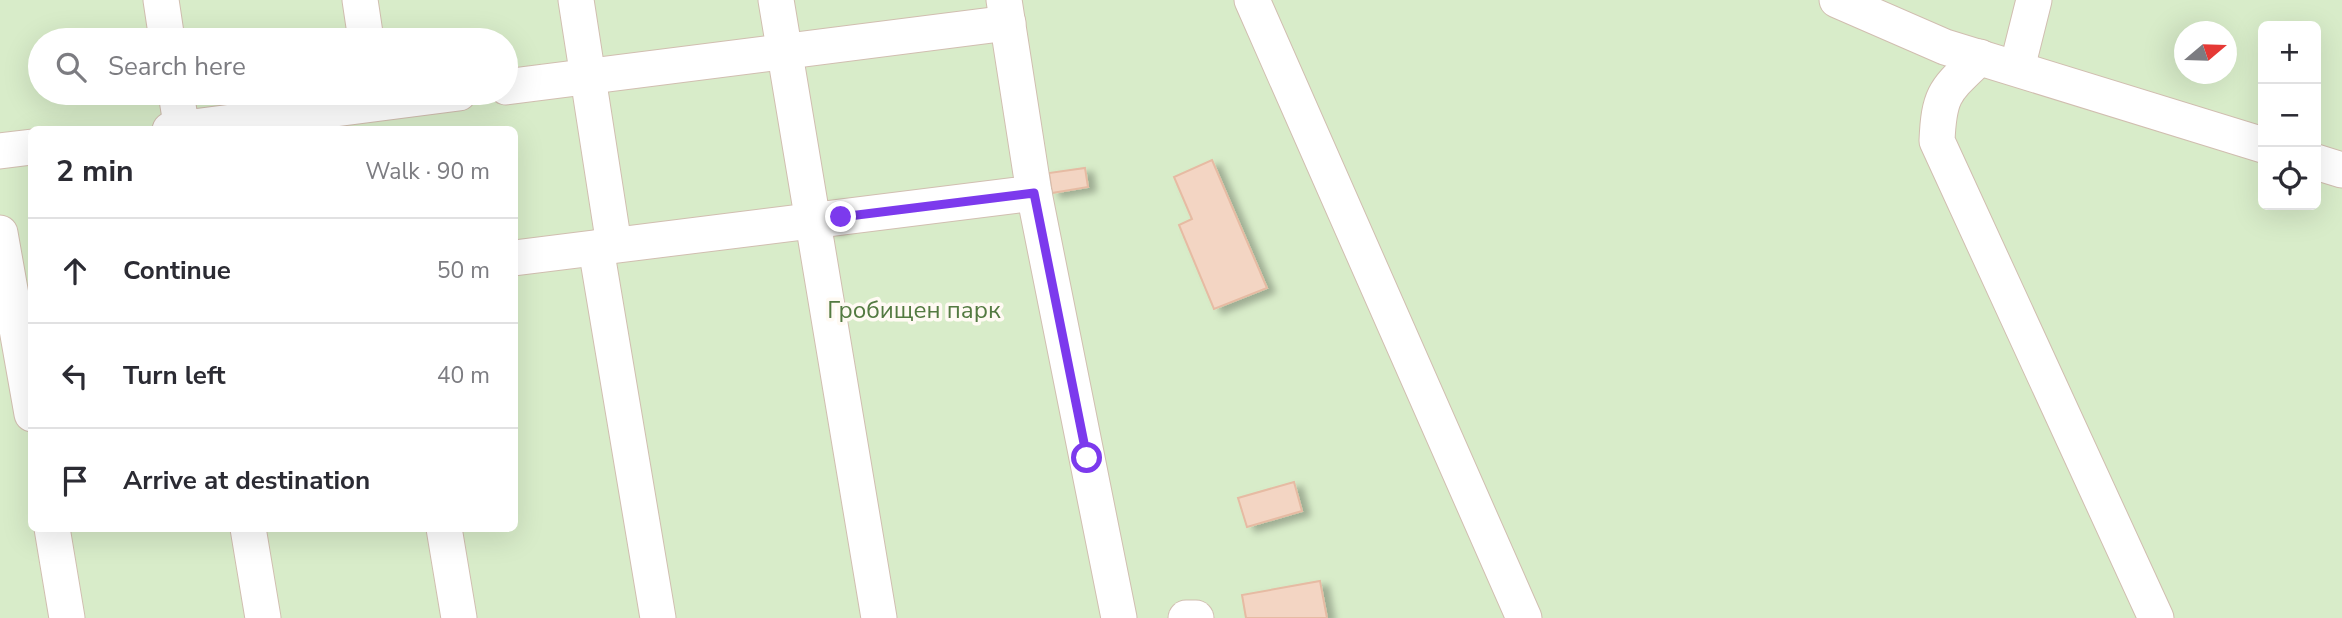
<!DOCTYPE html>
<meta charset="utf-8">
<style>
:root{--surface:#fff;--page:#f7f7f7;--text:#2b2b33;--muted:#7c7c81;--line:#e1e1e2}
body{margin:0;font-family:"Nunito Sans",sans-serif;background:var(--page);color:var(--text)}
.controls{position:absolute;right:21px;top:21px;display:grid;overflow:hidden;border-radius:10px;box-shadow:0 7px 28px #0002}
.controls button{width:63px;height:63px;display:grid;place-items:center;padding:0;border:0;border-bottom:2px solid var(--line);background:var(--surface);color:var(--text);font:35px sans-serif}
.compass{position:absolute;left:2174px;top:21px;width:63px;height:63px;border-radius:50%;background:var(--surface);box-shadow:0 7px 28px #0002;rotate:71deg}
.stop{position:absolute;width:21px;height:21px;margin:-16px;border:5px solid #7c3aed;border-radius:50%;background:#fff}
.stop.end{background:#7c3aed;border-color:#fff;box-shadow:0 2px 7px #0008}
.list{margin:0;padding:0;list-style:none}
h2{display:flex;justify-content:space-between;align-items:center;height:91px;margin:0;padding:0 28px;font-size:30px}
h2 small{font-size:23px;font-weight:400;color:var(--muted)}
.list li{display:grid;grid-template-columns:46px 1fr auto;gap:21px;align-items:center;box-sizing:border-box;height:105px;padding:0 28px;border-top:2px solid var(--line)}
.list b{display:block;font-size:26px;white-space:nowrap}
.list em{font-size:23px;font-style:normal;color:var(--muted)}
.icon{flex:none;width:38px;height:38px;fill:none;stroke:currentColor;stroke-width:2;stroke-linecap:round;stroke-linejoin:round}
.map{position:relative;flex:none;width:2342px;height:618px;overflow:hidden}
.search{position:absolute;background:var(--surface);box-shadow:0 7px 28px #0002;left:28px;top:28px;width:490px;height:77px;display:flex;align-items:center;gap:18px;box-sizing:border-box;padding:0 24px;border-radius:38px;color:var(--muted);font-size:26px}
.panel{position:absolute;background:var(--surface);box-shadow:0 7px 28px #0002;left:28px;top:126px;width:490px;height:406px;border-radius:10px}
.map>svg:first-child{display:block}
.green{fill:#d8ecc9;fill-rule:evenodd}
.building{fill:#f3d5c3;stroke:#e6bba3;stroke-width:2;filter:url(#shadow)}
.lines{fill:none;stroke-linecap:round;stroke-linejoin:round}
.minor-casing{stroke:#d1beb0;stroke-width:37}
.minor{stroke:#fff;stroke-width:35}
.route{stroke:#7c3aed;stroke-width:9}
.labels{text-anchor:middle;stroke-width:7;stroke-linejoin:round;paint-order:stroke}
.park-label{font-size:24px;fill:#537a41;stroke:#fffaf3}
</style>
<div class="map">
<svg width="2342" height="618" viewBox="0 0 2342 618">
<defs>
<filter id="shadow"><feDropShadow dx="8" dy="4.5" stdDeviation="3.5" flood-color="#0004"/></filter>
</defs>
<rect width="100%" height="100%" fill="#fdf6ec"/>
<path class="green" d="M0,0H2342V618H0ZM2263,26H2316V205H2263ZM2184,32H2226V74H2184ZM40,40H506V93H40ZM32,130H514V528H32Z"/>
<g class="building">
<polygon points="1212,160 1267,288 1214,309 1179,225 1192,219 1174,177"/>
<polygon points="1085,168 1088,187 1052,193 1049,173"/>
<polygon points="1294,482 1302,511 1247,527 1238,498"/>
<polygon points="1320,581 1327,618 1246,618 1242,595"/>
</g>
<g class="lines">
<defs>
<g id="minor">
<polyline points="161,0 167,40"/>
<polyline points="360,0 366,40"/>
<polyline points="576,0 614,245"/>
<polyline points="776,0 879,618"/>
<polyline points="1252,0 1524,618"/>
<polyline points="1837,0 1945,47 2263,145"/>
<path d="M1980,57C1946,90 1939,92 1937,141L2156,618"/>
<polyline points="2017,68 2034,0"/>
<polyline points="506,87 1008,23"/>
<polyline points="176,93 182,130"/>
<polyline points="170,130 459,93"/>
<polyline points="0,151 32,147"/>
<polyline points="2316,162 2342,170"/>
<polyline points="1034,193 1119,618"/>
<polyline points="0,233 32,414"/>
<polyline points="596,248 658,618"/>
<polyline points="514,258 1034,193 1004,0"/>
<polyline points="52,528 67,618"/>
<polyline points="248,528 263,618"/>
<polyline points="444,528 459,618"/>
<polyline points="1186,618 1196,618"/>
</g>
</defs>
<use href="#minor" class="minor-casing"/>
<use href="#minor" class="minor"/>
</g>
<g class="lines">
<polyline class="route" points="841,217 1034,193 1087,458"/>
</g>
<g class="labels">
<g class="park-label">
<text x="914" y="318">Гробищен парк</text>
</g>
</g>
</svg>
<div class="controls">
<button>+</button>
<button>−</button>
<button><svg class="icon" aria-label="locate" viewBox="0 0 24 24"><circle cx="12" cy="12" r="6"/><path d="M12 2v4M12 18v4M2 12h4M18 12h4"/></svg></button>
</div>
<svg class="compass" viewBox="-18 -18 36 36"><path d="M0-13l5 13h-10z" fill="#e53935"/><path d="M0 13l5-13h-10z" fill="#7c7c81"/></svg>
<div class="stop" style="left:1087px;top:458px"></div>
<div class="stop end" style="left:841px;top:217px"></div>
<div class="search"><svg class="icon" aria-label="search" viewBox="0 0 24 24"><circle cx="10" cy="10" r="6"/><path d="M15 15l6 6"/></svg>Search here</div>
<section class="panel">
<h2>2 min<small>Walk · 90 m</small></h2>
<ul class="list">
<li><svg class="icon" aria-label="ahead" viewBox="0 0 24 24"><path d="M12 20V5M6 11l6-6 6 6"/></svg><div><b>Continue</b></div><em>50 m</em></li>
<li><svg class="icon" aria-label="left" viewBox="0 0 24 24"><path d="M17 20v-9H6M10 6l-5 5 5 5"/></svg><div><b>Turn left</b></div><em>40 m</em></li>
<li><svg class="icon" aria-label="arrive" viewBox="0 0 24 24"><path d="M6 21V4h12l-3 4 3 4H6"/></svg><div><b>Arrive at destination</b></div></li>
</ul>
</section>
</div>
